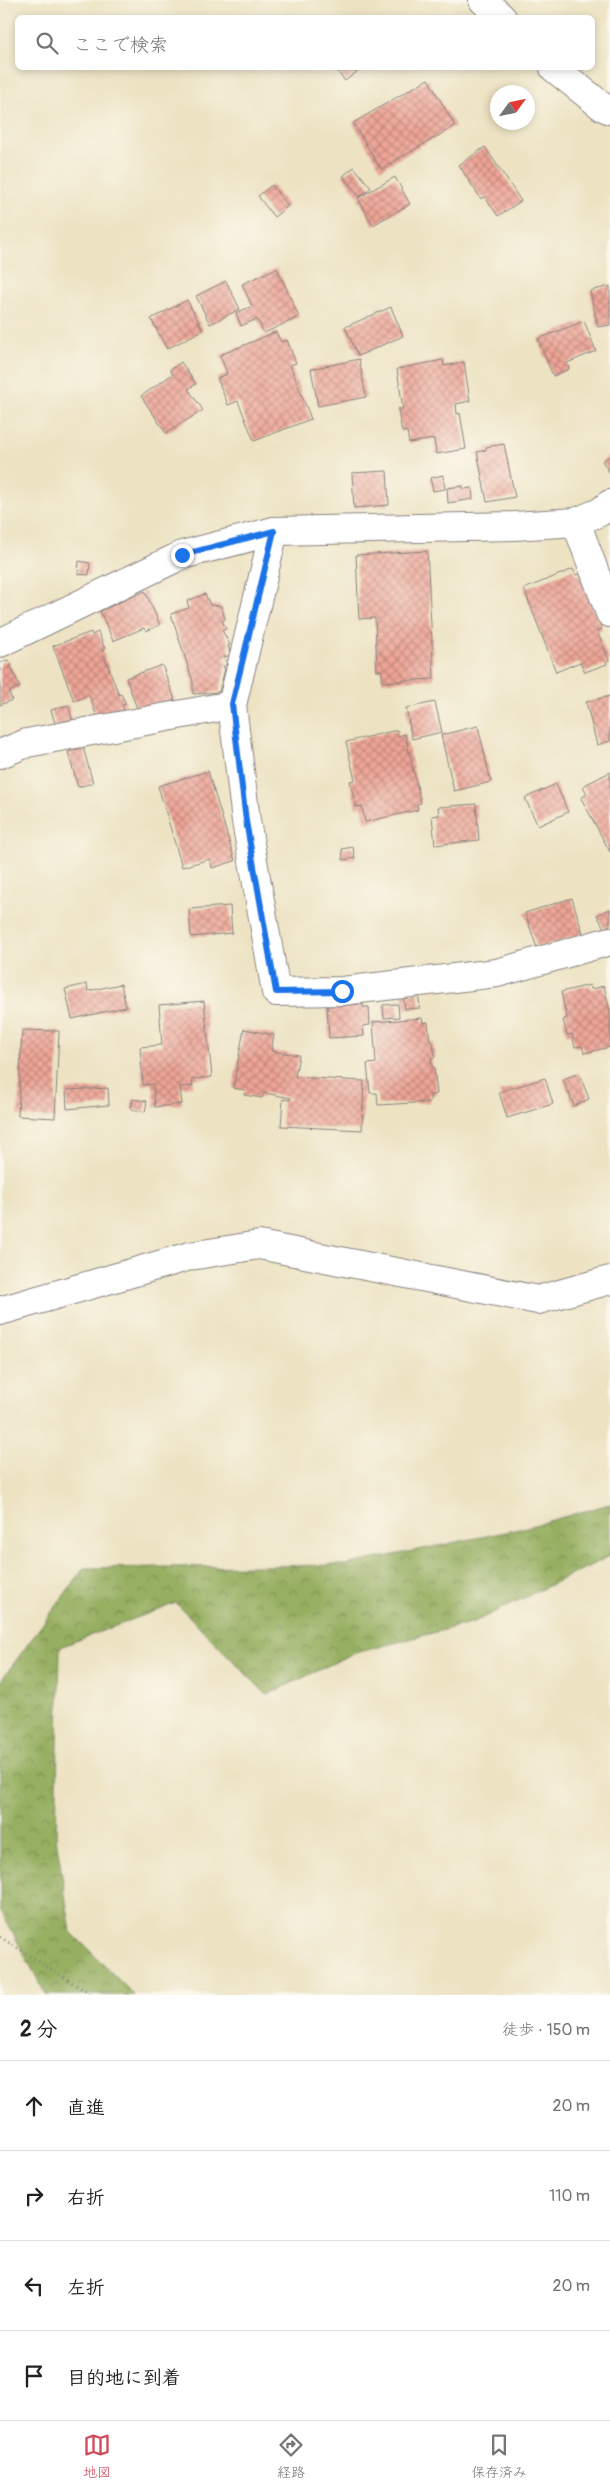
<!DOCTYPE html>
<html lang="ja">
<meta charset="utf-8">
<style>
:root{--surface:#fff;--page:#f2f2f2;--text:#202124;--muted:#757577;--line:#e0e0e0;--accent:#d1495b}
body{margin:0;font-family:Pangolin,"Klee One",sans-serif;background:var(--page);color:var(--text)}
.compass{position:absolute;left:490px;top:85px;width:45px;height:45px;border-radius:50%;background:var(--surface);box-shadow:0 2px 8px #0003;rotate:57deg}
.stop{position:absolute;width:15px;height:15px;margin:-11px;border:4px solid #1a73e8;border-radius:50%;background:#fff}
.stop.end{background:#1a73e8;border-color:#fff;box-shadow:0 1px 5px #0008}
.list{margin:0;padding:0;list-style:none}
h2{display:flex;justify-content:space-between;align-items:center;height:65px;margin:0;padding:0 20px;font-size:21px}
h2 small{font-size:16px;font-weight:400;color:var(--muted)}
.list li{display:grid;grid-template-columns:32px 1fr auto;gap:15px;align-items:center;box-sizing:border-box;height:90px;padding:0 20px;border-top:1px solid var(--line)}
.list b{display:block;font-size:19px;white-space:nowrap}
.list em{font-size:16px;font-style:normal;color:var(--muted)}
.icon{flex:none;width:28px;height:28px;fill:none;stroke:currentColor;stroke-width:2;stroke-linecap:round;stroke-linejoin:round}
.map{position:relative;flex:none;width:610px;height:1995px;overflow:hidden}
.search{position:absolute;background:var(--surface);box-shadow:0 2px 8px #0003;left:15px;right:15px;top:15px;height:55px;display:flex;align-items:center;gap:12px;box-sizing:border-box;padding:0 18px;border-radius:8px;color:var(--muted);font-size:19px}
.sheet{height:425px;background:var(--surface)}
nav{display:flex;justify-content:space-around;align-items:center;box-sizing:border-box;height:70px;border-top:1px solid var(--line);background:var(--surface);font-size:14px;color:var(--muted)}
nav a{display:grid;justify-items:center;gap:2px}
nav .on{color:var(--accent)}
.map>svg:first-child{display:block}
.forest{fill:url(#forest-crowns);stroke:#5c684e}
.building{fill:url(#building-cross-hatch)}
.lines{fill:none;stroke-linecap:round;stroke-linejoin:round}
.minor-casing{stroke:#88827f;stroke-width:30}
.path{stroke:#88827f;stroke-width:3;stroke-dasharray:1 4;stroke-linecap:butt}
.minor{stroke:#fff;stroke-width:28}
.route{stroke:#1a73e8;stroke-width:6}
</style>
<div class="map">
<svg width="610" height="1995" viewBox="0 0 610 1995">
<defs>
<pattern id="forest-crowns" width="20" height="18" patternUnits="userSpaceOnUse" patternTransform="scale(1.25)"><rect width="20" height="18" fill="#96af60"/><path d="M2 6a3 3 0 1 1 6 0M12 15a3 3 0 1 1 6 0" fill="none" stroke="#7a8e50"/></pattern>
<pattern id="building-cross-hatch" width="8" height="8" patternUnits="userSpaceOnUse" patternTransform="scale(1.25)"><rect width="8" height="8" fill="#eea596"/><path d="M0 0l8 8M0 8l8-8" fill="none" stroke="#c0867c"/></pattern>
</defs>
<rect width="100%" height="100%" fill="#fbf7ec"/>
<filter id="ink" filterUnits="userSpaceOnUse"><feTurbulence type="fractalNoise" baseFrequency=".02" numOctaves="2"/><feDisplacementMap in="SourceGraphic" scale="10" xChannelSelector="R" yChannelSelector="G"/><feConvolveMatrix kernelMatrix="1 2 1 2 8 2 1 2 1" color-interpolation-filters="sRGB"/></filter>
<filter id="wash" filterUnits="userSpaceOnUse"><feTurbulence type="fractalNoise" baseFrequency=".0096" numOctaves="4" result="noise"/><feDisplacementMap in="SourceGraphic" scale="20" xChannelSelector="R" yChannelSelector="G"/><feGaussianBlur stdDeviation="1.12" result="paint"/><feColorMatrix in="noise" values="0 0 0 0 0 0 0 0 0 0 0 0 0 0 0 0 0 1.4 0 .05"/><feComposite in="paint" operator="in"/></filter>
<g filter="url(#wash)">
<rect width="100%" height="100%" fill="#ede3c3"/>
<polygon class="forest" points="610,1504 610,1556 474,1622 352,1654 267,1695 176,1603 60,1647 56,1838 71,1932 134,1995 46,1995 0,1909 0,1682 84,1568 345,1565 520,1529"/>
<g id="blocks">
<g class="building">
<polygon points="342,68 362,68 345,81 337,71"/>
<polygon points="428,79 455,126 381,169 353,123"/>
<polygon points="485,147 521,201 498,216 484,196 481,199 459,165"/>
<polygon points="354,167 371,188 359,197 343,176"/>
<polygon points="395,177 410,204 373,225 358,198"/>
<polygon points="272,185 288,206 274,217 258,196"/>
<polygon points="277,268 299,317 264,333 257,319 241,326 236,313 252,306 242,284"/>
<polygon points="226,281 240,309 210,324 196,296"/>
<polygon points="610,286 610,325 598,327 590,291"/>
<polygon points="187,300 203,330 167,349 151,319"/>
<polygon points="391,307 403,336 358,356 345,327"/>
<polygon points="584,321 596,351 567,363 569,369 553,376 538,339"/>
<polygon points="276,332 281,342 287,340 296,363 290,365 311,419 254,441 238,401 228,405 217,378 227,374 220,355"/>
<polygon points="359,359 366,397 318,406 311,369"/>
<polygon points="443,360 444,366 464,362 470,401 456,404 457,414 460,413 466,449 436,454 434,439 409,443 407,431 402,432 398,409 403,409 397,369"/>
<polygon points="181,362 196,384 188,389 203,410 166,433 141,396 173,374 170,370"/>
<polygon points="504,444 515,497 487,502 477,452 486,450 486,447"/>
<polygon points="610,456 610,473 602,461"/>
<polygon points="387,471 389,505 354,508 352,473"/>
<polygon points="443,475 445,489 433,491 430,478"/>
<polygon points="463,486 463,489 472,488 473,499 448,503 447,488"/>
<polygon points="427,551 434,679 382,682 382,670 377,671 375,618 359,619 356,555"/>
<polygon points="79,561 90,563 89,575 78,574"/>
<polygon points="573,569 576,575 580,574 585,587 588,586 593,598 589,599 602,629 597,631 609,660 606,662 607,664 585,672 580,662 556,672 524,589"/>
<polygon points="145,591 160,625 146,631 144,628 113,641 100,611"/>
<polygon points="205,594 210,605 221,606 225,619 222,621 226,629 222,630 230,645 228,646 231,655 224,657 227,664 223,667 225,669 219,692 193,694 193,682 171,614 189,608 187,601"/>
<polygon points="91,632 92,635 98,632 105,649 102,650 119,695 121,694 126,704 122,705 124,710 98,720 89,695 74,701 53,646"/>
<polygon points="8,660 20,687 9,692 12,700 0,705 0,663"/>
<polygon points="162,665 175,700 139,714 126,678"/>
<polygon points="610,696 610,741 597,745 586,702"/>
<polygon points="435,702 442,732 412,739 406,708"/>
<polygon points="68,705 74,725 57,730 51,710"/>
<polygon points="478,726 491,782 454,791 441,735"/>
<polygon points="397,730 398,736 405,734 421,803 417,804 418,810 365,822 362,806 356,807 350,781 355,780 346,742"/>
<polygon points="83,747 93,783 78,787 68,752"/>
<polygon points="208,771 235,861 212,868 210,859 182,867 158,786"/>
<polygon points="610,772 610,852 581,798 587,794 583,786"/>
<polygon points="556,784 568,812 538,826 525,798"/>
<polygon points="476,804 479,840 435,845 432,816 439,815 438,807"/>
<polygon points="353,847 355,858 343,860 342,849"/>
<polygon points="572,898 583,934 537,948 525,913"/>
<polygon points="230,906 232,933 191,937 189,909"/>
<polygon points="610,909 610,925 604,928 597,915"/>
<polygon points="87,984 88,991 121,984 126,1007 72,1019 65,989"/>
<polygon points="590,985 591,989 604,986 610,1012 610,1047 584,1053 582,1046 575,1047 572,1034 567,1035 563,1020 567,1018 561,992"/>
<polygon points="418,992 420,1008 405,1009 403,994"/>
<polygon points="204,1001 212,1077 192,1079 193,1086 180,1087 182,1104 155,1107 153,1084 143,1085 140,1047 162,1045 159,1005"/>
<polygon points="363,1004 363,1007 369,1007 370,1025 363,1026 364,1036 329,1038 327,1006"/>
<polygon points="398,1004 399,1017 384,1018 383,1005"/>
<polygon points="422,1018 423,1023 428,1022 430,1042 433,1042 435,1057 431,1058 432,1067 434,1067 437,1094 430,1095 430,1102 378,1105 377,1093 370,1093 367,1064 376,1063 373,1022"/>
<polygon points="244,1029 274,1035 271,1051 299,1055 295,1077 364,1081 362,1130 281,1126 283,1099 290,1100 291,1098 264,1093 262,1098 244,1095 245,1090 233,1088"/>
<polygon points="22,1030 59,1031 55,1118 18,1116"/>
<polygon points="579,1073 589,1099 574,1106 563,1079"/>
<polygon points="545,1078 553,1104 507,1118 499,1092"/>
<polygon points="108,1088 109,1105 67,1109 66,1090"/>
<polygon points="133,1099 147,1101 145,1112 131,1109"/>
</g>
</g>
</g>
<g filter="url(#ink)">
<use href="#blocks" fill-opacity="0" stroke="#88827f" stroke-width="1"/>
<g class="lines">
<defs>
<g id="minor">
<polyline points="483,0 502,18"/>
<polyline points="554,68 603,107 610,110"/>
<polyline points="576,522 610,613"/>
<polyline points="274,531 232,705 246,821 276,992 342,991 497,973 610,941"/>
<polyline points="0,643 182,555 274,531 514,526 576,522 600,512 610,504"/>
<polyline points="0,754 27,743 232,705"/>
<polyline points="0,1311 190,1256 259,1245 538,1300 610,1280"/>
</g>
</defs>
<use href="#minor" class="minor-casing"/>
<polyline class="path" points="0,1937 92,1995"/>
<use href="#minor" class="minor"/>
</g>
</g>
<g class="lines" filter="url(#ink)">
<polyline class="route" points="182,555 274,531 232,704 246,821 276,992 342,991"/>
</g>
</svg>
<svg class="compass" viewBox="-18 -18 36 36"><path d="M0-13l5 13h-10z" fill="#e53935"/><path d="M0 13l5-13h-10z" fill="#757577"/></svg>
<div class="stop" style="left:342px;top:991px"></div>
<div class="stop end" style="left:182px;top:555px"></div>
<div class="search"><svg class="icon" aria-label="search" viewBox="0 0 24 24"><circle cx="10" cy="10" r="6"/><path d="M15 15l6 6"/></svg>ここで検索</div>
</div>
<section class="sheet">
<h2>2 分<small>徒歩 · 150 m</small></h2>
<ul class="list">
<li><svg class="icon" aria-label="ahead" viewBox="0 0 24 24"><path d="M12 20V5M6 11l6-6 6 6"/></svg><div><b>直進</b></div><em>20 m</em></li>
<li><svg class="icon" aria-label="right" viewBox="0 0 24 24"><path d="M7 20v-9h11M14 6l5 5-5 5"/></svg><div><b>右折</b></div><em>110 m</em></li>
<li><svg class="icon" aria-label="left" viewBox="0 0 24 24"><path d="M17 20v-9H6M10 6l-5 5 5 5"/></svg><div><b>左折</b></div><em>20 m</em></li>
<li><svg class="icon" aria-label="arrive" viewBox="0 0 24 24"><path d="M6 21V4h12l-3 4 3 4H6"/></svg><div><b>目的地に到着</b></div></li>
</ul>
</section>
<nav>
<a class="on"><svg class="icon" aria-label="map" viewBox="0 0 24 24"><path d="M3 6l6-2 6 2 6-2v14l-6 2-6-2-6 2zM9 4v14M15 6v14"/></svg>地図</a>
<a><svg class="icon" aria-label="directions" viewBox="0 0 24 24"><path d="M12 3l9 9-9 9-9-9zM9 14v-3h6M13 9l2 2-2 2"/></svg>経路</a>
<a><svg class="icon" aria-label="saved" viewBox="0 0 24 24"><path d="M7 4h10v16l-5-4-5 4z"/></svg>保存済み</a>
</nav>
